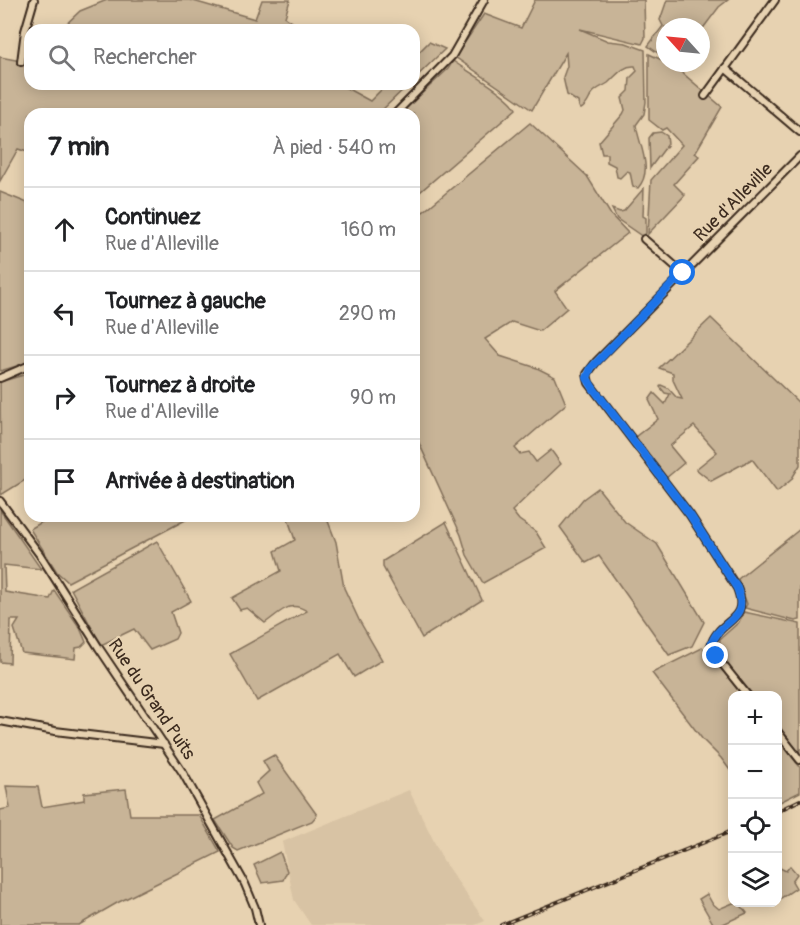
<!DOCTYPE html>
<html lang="fr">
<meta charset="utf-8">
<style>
:root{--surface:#fff;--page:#f2f2f2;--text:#202124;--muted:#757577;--line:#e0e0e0}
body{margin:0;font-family:Pangolin,sans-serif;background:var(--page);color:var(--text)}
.controls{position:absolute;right:18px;bottom:18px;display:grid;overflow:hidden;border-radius:12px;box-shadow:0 3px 15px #0003}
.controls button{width:54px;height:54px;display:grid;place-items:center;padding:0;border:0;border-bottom:2px solid var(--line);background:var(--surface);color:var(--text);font:30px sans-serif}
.compass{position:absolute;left:656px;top:18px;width:54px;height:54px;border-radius:50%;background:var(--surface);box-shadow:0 3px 15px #0003;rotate:297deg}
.stop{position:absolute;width:18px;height:18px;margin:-14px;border:4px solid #1a73e8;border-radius:50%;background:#fff}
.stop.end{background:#1a73e8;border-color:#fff;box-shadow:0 2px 6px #0008}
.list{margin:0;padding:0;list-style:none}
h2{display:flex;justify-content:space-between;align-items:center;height:78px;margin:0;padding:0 24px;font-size:26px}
h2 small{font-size:20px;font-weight:400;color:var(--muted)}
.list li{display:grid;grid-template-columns:39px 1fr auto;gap:18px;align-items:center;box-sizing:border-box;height:84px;padding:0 24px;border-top:2px solid var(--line)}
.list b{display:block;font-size:22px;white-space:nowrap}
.list p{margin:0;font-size:20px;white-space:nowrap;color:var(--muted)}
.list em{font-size:20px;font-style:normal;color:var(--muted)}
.icon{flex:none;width:33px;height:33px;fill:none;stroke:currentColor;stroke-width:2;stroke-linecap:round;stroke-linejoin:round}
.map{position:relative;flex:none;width:800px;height:925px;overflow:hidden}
.search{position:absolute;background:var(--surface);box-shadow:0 3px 15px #0003;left:24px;top:24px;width:396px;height:66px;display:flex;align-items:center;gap:15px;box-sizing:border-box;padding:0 21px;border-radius:18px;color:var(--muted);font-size:22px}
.panel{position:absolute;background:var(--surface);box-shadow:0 3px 15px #0003;left:24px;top:108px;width:396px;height:414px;border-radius:18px}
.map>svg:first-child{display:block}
.built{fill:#d8c3a4}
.green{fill:#c8b497;stroke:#826f5a;stroke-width:1.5}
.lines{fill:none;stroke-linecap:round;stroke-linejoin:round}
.stream{stroke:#786652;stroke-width:1.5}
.minor-casing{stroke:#3b2a1e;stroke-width:10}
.minor{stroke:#e7d2b1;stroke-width:6}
.rail-casing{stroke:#3b2a1e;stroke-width:4}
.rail{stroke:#e7d2b1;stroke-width:1.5;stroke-dasharray:4.5;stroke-linecap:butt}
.route{stroke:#1a73e8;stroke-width:8}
.labels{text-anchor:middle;stroke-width:4.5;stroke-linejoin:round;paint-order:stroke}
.street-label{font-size:18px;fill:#3b2a1e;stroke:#e7d2b1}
</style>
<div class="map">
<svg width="800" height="925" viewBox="0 0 800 925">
<rect width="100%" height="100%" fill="#e7d2b1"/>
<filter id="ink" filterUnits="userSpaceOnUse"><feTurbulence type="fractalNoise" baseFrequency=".0167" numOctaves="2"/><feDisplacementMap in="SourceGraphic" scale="12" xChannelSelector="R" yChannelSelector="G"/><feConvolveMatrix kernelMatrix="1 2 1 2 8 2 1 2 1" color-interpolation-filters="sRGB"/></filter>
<g filter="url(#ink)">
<polygon class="built" points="409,790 444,862 485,921 475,925 311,925 294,900 282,842"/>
<g class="green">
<polygon points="107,0 190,0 255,19 262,0 290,0 285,17 301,28 299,30 60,30 80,11"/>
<path d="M535,0H644L645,38L642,44L580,29L608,41L626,43L645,50L646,102L644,114L636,125C639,145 654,170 638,188L633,187L630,172L627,171L620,178L617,177L615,166L607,162V154H602L599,142L623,114L625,110L622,98L629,91L630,78L637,71L635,66C623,65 616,76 608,83C602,87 596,88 592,94C588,100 588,105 581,109L579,107L578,102L567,95L563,77L567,66L566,53L532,110L455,57L484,14L521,28Z"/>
<polygon points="667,0 728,0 719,7 701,31 701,27 665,27 665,58 648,46 663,26 660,20"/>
<polygon points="429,42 445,49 414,79 414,57"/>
<polygon points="649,54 673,65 722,107 695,153 699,156 674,184 685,195 648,234 651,180 682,145 666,128 662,130 649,120"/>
<polygon points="0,57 26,62 30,58 30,84 339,84 370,101 387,84 409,84 378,114 30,114 30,153 18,149 0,181"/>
<path d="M453,61C467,71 511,96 516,109L414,197V114H400L448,69Z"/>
<polygon points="530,123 587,176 611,215 628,233 555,291 567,308 540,331 512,322 485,339 500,356 537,368 555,377 566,404 515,448 520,454 529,452 536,462 551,450 561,464 512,511 519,520 536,532 546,548 483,583 467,555 461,535 414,432 414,202 423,212"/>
<polygon points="661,132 667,136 668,144 650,168 649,138 653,133"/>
<polygon points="644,188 643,216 646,218 646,233 643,237 617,219 612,209 620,212 624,211"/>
<polygon points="0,192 30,204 30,362 0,371"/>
<polygon points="711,318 800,404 800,465 791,480 777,492 752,459 711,481 696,469 717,452 694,426 670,446 684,463 665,479 635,437 658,419 649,400 654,393 665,404 670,394 665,393 660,387 661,385 668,388 677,398 682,399 673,380 673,373 659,368"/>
<polygon points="30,373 30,477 1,495 0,382"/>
<polygon points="598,488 625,522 657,544 704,622 692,646 669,655 599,556 586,563 560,527 583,499"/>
<polygon points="0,510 41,569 4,565 5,592 50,599 54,590 80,628 86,642 81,647 76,648 75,659 22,653 14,628 19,620 11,620 10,663 0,662"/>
<polygon points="52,516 193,516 68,582 57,572 30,529"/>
<path d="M287,516H326L336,542L344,588L359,620L382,660L354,677L340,654L257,701L230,654L307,611C289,599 280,613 265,623L247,608L240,610L232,598L281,571L275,551L295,540Z"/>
<polygon points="446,522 482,600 422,638 383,567 383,561"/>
<polygon points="800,529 800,620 795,621 745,608 747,604 738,579"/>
<polygon points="157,541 191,601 171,612 178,633 175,639 150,650 134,629 101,645 71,589"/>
<polygon points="744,612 800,624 800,754 778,725 778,696 753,695 719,655 720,639 739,622"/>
<polygon points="702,648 707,650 742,695 732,696 732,773 721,758 703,740 652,673"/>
<polygon points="778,739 800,767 800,792 778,803"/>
<polygon points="274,755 317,815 312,821 238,851 233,848 215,820 262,794 256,783 269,771 263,761"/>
<polygon points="6,786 38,787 42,807 84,800 84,793 126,789 130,815 199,815 220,852 117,903 79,925 0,925 0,810 10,808"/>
<polygon points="280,852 287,871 283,880 262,883 254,865"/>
<polygon points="790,866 797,874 792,881 796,888 778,900 778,867 786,871"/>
<polygon points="707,894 712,903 719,909 733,903 739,903 747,913 721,925 714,925 699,899"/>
</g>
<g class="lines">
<polyline class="stream" points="798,751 800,749"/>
<defs>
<g id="minor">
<polyline points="21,62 25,31 34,0"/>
<polyline points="725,68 800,132"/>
<polyline points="705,96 775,0"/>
<polyline points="395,114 452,56 484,0"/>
<polyline points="644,239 683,273"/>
<polyline points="0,378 30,365"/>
<polyline points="0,501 40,555 99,648 183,773 245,884 255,908 259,925"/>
<path d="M748,696L716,656L711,646C718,618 751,623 737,588L690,515L589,383L587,374L596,362L800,156"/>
<polyline points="0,721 55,731 164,744"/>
<polyline points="778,732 800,760"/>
</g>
</defs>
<use href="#minor" class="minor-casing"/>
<use href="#minor" class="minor"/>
<defs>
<g id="rail">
<polyline points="778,811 800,800"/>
<polyline points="501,925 732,831"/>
</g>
</defs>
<use href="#rail" class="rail-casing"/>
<use href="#rail" class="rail"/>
</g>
</g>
<g class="lines" filter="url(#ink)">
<path class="route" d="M683,273L591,368L587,378L593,388L690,515L737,588C751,623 718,618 711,646L716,656"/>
</g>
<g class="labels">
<g class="street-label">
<text transform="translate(733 202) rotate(-45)" y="6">Rue d'Alleville</text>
<text transform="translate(152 699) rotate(56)" y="6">Rue du Grand Puits</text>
</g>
</g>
</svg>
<div class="controls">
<button>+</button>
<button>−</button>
<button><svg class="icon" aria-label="locate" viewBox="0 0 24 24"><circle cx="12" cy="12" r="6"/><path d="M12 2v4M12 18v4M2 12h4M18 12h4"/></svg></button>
<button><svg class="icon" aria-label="layers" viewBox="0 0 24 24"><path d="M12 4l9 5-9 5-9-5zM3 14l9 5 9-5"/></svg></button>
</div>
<svg class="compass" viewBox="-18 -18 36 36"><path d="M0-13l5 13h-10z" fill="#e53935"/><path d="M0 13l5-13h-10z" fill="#757577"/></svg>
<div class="stop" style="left:683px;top:273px"></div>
<div class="stop end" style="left:716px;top:656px"></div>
<div class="search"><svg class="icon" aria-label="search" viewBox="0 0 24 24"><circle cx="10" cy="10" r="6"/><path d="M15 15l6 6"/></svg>Rechercher</div>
<section class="panel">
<h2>7 min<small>À pied · 540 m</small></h2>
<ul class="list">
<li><svg class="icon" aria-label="ahead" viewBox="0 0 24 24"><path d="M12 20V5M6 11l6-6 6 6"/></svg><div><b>Continuez</b><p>Rue d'Alleville</p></div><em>160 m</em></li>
<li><svg class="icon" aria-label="left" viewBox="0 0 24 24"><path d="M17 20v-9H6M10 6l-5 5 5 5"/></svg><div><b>Tournez à gauche</b><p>Rue d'Alleville</p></div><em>290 m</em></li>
<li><svg class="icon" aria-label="right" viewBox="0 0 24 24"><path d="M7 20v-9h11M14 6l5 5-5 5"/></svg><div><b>Tournez à droite</b><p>Rue d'Alleville</p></div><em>90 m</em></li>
<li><svg class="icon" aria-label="arrive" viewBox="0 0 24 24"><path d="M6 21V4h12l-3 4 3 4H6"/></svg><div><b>Arrivée à destination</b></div></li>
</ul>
</section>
</div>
